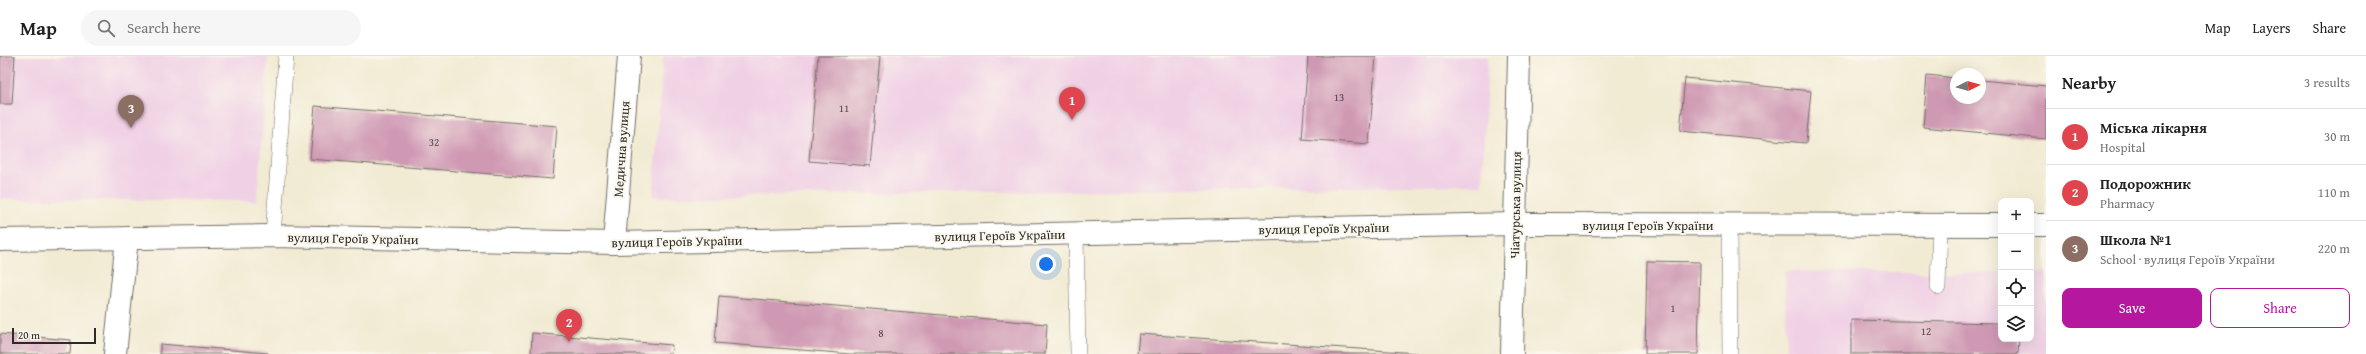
<!DOCTYPE html>
<meta charset="utf-8">
<style>
:root{--surface:#fff;--page:#f6f6f6;--text:#222;--muted:#767676;--line:#e0e0e0;--accent:#b5179e}
body{margin:0;font-family:"Gentium Book Plus",serif;background:var(--page);color:var(--text)}
.controls{position:absolute;right:12px;bottom:12px;display:grid;overflow:hidden;border-radius:8px;box-shadow:0 4px 16px #0002}
.controls button{width:36px;height:36px;display:grid;place-items:center;padding:0;border:0;border-bottom:1px solid var(--line);background:var(--surface);color:var(--text);font:20px sans-serif}
.compass{position:absolute;left:1950px;top:12px;width:36px;height:36px;border-radius:50%;background:var(--surface);box-shadow:0 4px 16px #0002;rotate:84deg}
.scale{position:absolute;left:12px;bottom:10px;width:84px;box-sizing:border-box;padding-left:4px;border:2px solid #2b2b2b;border-top:0;font-size:11px;line-height:14px;white-space:nowrap;color:#2b2b2b;-webkit-text-stroke:3px #fbf7ec;paint-order:stroke}
.you{position:absolute;left:1046px;top:208px;width:14px;height:14px;margin:-10px;border:3px solid #fff;border-radius:50%;background:#1a73e8;box-shadow:0 0 0 6px #1a73e833}
.badge{display:grid;place-items:center;width:26px;height:26px;border-radius:50%;background:var(--accent);color:#fff;font-size:13px;font-weight:700}
.pin{position:absolute;translate:-50% -33px;filter:drop-shadow(0 1px 2px #0008)}
.pin::after{content:'';position:absolute;top:21px;width:14px;height:12px;background:inherit;clip-path:polygon(0 0,100% 0,50% 100%)}
.list{margin:0;padding:0;list-style:none}
h2{display:flex;justify-content:space-between;align-items:center;height:52px;margin:0;padding:0 16px;font-size:17px}
h2 small{font-size:13px;font-weight:400;color:var(--muted)}
.list li{display:grid;grid-template-columns:26px 1fr auto;gap:12px;align-items:center;box-sizing:border-box;height:56px;padding:0 16px;border-top:1px solid var(--line)}
.list b{display:block;font-size:15px;white-space:nowrap}
.list p{margin:0;font-size:13px;white-space:nowrap;color:var(--muted)}
.list em{font-size:13px;font-style:normal;color:var(--muted)}
.actions{display:flex;gap:8px;padding:12px 16px}
.actions a{flex:1;padding:9px 0;border:1px solid var(--accent);border-radius:8px;text-align:center;font-size:14px;color:var(--accent)}
.actions .main{background:var(--accent);color:#fff}
.icon{flex:none;width:22px;height:22px;fill:none;stroke:currentColor;stroke-width:2;stroke-linecap:round;stroke-linejoin:round}
.map{position:relative;flex:none;width:2046px;height:298px;overflow:hidden}
header{display:flex;align-items:center;gap:24px;box-sizing:border-box;height:56px;padding:0 20px;background:var(--surface);border-bottom:1px solid var(--line)}
header strong{font-size:19px}
nav{display:flex;gap:22px;margin-inline-start:auto;font-size:14px}
.search{width:280px;height:36px;background:var(--page);display:flex;align-items:center;gap:10px;box-sizing:border-box;padding:0 14px;border-radius:22px;color:var(--muted);font-size:15px}
main{display:flex}
aside{flex:1;background:var(--surface)}
.map>svg:first-child{display:block}
.built{fill:#f0d0e5}
.building{fill:#cf99b3}
.lines{fill:none;stroke-linecap:round;stroke-linejoin:round}
.service-casing{stroke:#716e66;stroke-width:16}
.minor-casing{stroke:#716e66;stroke-width:24}
.tertiary-casing{stroke:#716e66;stroke-width:24}
.service{stroke:#fff;stroke-width:15}
.minor{stroke:#fff;stroke-width:22}
.tertiary{stroke:#fff;stroke-width:22}
.labels{text-anchor:middle;stroke-width:4;stroke-linejoin:round;paint-order:stroke}
.number-label{font-size:11px;fill:#54464d}
.street-label{font-size:13px;fill:#2b2b2b;stroke:#fbf7ec}
</style>
<header>
<strong>Map</strong>
<div class="search"><svg class="icon" aria-label="search" viewBox="0 0 24 24"><circle cx="10" cy="10" r="6"/><path d="M15 15l6 6"/></svg>Search here</div>
<nav><a>Map</a><a>Layers</a><a>Share</a></nav>
</header>
<main>
<div class="map">
<svg width="2046" height="298" viewBox="0 0 2046 298">
<rect width="100%" height="100%" fill="#fbf7ec"/>
<filter id="ink" filterUnits="userSpaceOnUse"><feTurbulence type="fractalNoise" baseFrequency=".025" numOctaves="2"/><feDisplacementMap in="SourceGraphic" scale="8" xChannelSelector="R" yChannelSelector="G"/><feConvolveMatrix kernelMatrix="1 2 1 2 8 2 1 2 1" color-interpolation-filters="sRGB"/></filter>
<filter id="wash" filterUnits="userSpaceOnUse"><feTurbulence type="fractalNoise" baseFrequency=".012" numOctaves="4" result="noise"/><feDisplacementMap in="SourceGraphic" scale="16" xChannelSelector="R" yChannelSelector="G"/><feGaussianBlur stdDeviation="0.9" result="paint"/><feColorMatrix in="noise" values="0 0 0 0 0 0 0 0 0 0 0 0 0 0 0 0 0 1.4 0 .05"/><feComposite in="paint" operator="in"/></filter>
<g filter="url(#wash)">
<rect width="100%" height="100%" fill="#f2ebd4"/>
<g class="built">
<polygon points="0,0 268,0 257,145 0,143"/>
<polygon points="663,0 1488,0 1482,129 653,141"/>
<polygon points="1785,215 2001,217 2001,283 2031,283 2031,217 2046,217 2046,298 1786,298"/>
</g>
<g id="blocks">
<g class="building">
<polygon points="0,0 15,0 12,48 0,48"/>
<polygon points="818,0 880,0 870,110 809,105"/>
<polygon points="1308,0 1376,0 1369,88 1302,83"/>
<polygon points="1927,19 1956,22 1956,42 1980,42 1980,24 2046,30 2046,83 1923,71"/>
<polygon points="1685,22 1811,35 1806,87 1680,75"/>
<polygon points="315,50 557,70 553,123 310,103"/>
<polygon points="1647,205 1700,206 1698,298 1645,298"/>
<polygon points="719,240 1047,268 1045,298 851,298 715,287"/>
<polygon points="1851,264 2001,267 2001,283 2019,283 2018,298 1851,298"/>
<polygon points="532,277 672,289 671,298 531,298"/>
<polygon points="0,278 71,284 70,298 0,298"/>
<polygon points="1139,278 1418,297 1418,298 1137,298"/>
<polygon points="160,288 268,297 268,298 160,298"/>
</g>
</g>
</g>
<g filter="url(#ink)">
<use href="#blocks" fill-opacity="0" stroke="#716e66" stroke-width="1"/>
<g class="lines">
<defs>
<g id="service">
<polyline points="1729,170 1730,298"/>
<polyline points="1076,178 1078,298"/>
<polyline points="273,180 286,0"/>
<polyline points="1938,231 1940,169"/>
</g>
<g id="minor">
<polyline points="614,187 629,0"/>
<polyline points="115,298 127,182"/>
<polyline points="1512,298 1519,0"/>
</g>
<g id="tertiary">
<polyline points="2031,169 2046,169"/>
<polyline points="0,184 273,180 614,187 1515,168 2001,169"/>
</g>
</defs>
<use href="#service" class="service-casing"/>
<use href="#minor" class="minor-casing"/>
<use href="#tertiary" class="tertiary-casing"/>
<use href="#service" class="service"/>
<use href="#minor" class="minor"/>
<use href="#tertiary" class="tertiary"/>
</g>
</g>
<g class="labels">
<g class="number-label">
<text x="1339" y="45">13</text>
<text x="844" y="56">11</text>
<text x="434" y="90">32</text>
<text x="1673" y="256">1</text>
<text x="1926" y="279">12</text>
<text x="881" y="281">8</text>
</g>
<g class="street-label">
<text transform="translate(621 93) rotate(-86)" y="5">Медична вулиця</text>
<text transform="translate(1515 149) rotate(-89)" y="5">Чіатурська вулиця</text>
<text x="1648" y="174">вулиця Героїв України</text>
<text transform="translate(1324 172) rotate(-1)" y="5">вулиця Героїв України</text>
<text transform="translate(1000 179) rotate(-1)" y="5">вулиця Героїв України</text>
<text transform="translate(353 182) rotate(1)" y="5">вулиця Героїв України</text>
<text transform="translate(677 185) rotate(-1)" y="5">вулиця Героїв України</text>
</g>
</g>
</svg>
<div class="controls">
<button>+</button>
<button>−</button>
<button><svg class="icon" aria-label="locate" viewBox="0 0 24 24"><circle cx="12" cy="12" r="6"/><path d="M12 2v4M12 18v4M2 12h4M18 12h4"/></svg></button>
<button><svg class="icon" aria-label="layers" viewBox="0 0 24 24"><path d="M12 4l9 5-9 5-9-5zM3 14l9 5 9-5"/></svg></button>
</div>
<svg class="compass" viewBox="-18 -18 36 36"><path d="M0-13l5 13h-10z" fill="#e53935"/><path d="M0 13l5-13h-10z" fill="#767676"/></svg>
<div class="scale">20 m</div>
<div class="you"></div>
<div class="pin badge" style="left:1072px;top:64px;background:#e0444e">1</div>
<div class="pin badge" style="left:569px;top:286px;background:#e0444e">2</div>
<div class="pin badge" style="left:131px;top:72px;background:#8d6e63">3</div>
</div>
<aside>
<h2>Nearby<small>3 results</small></h2>
<ul class="list">
<li><span class="badge" style="background:#e0444e">1</span><div><b>Мiська лiкарня</b><p>Hospital</p></div><em>30 m</em></li>
<li><span class="badge" style="background:#e0444e">2</span><div><b>Подорожник</b><p>Pharmacy</p></div><em>110 m</em></li>
<li><span class="badge" style="background:#8d6e63">3</span><div><b>Школа №1</b><p>School · вулиця Героїв України</p></div><em>220 m</em></li>
</ul>
<div class="actions"><a class="main">Save</a><a>Share</a></div>
</aside>
</main>
